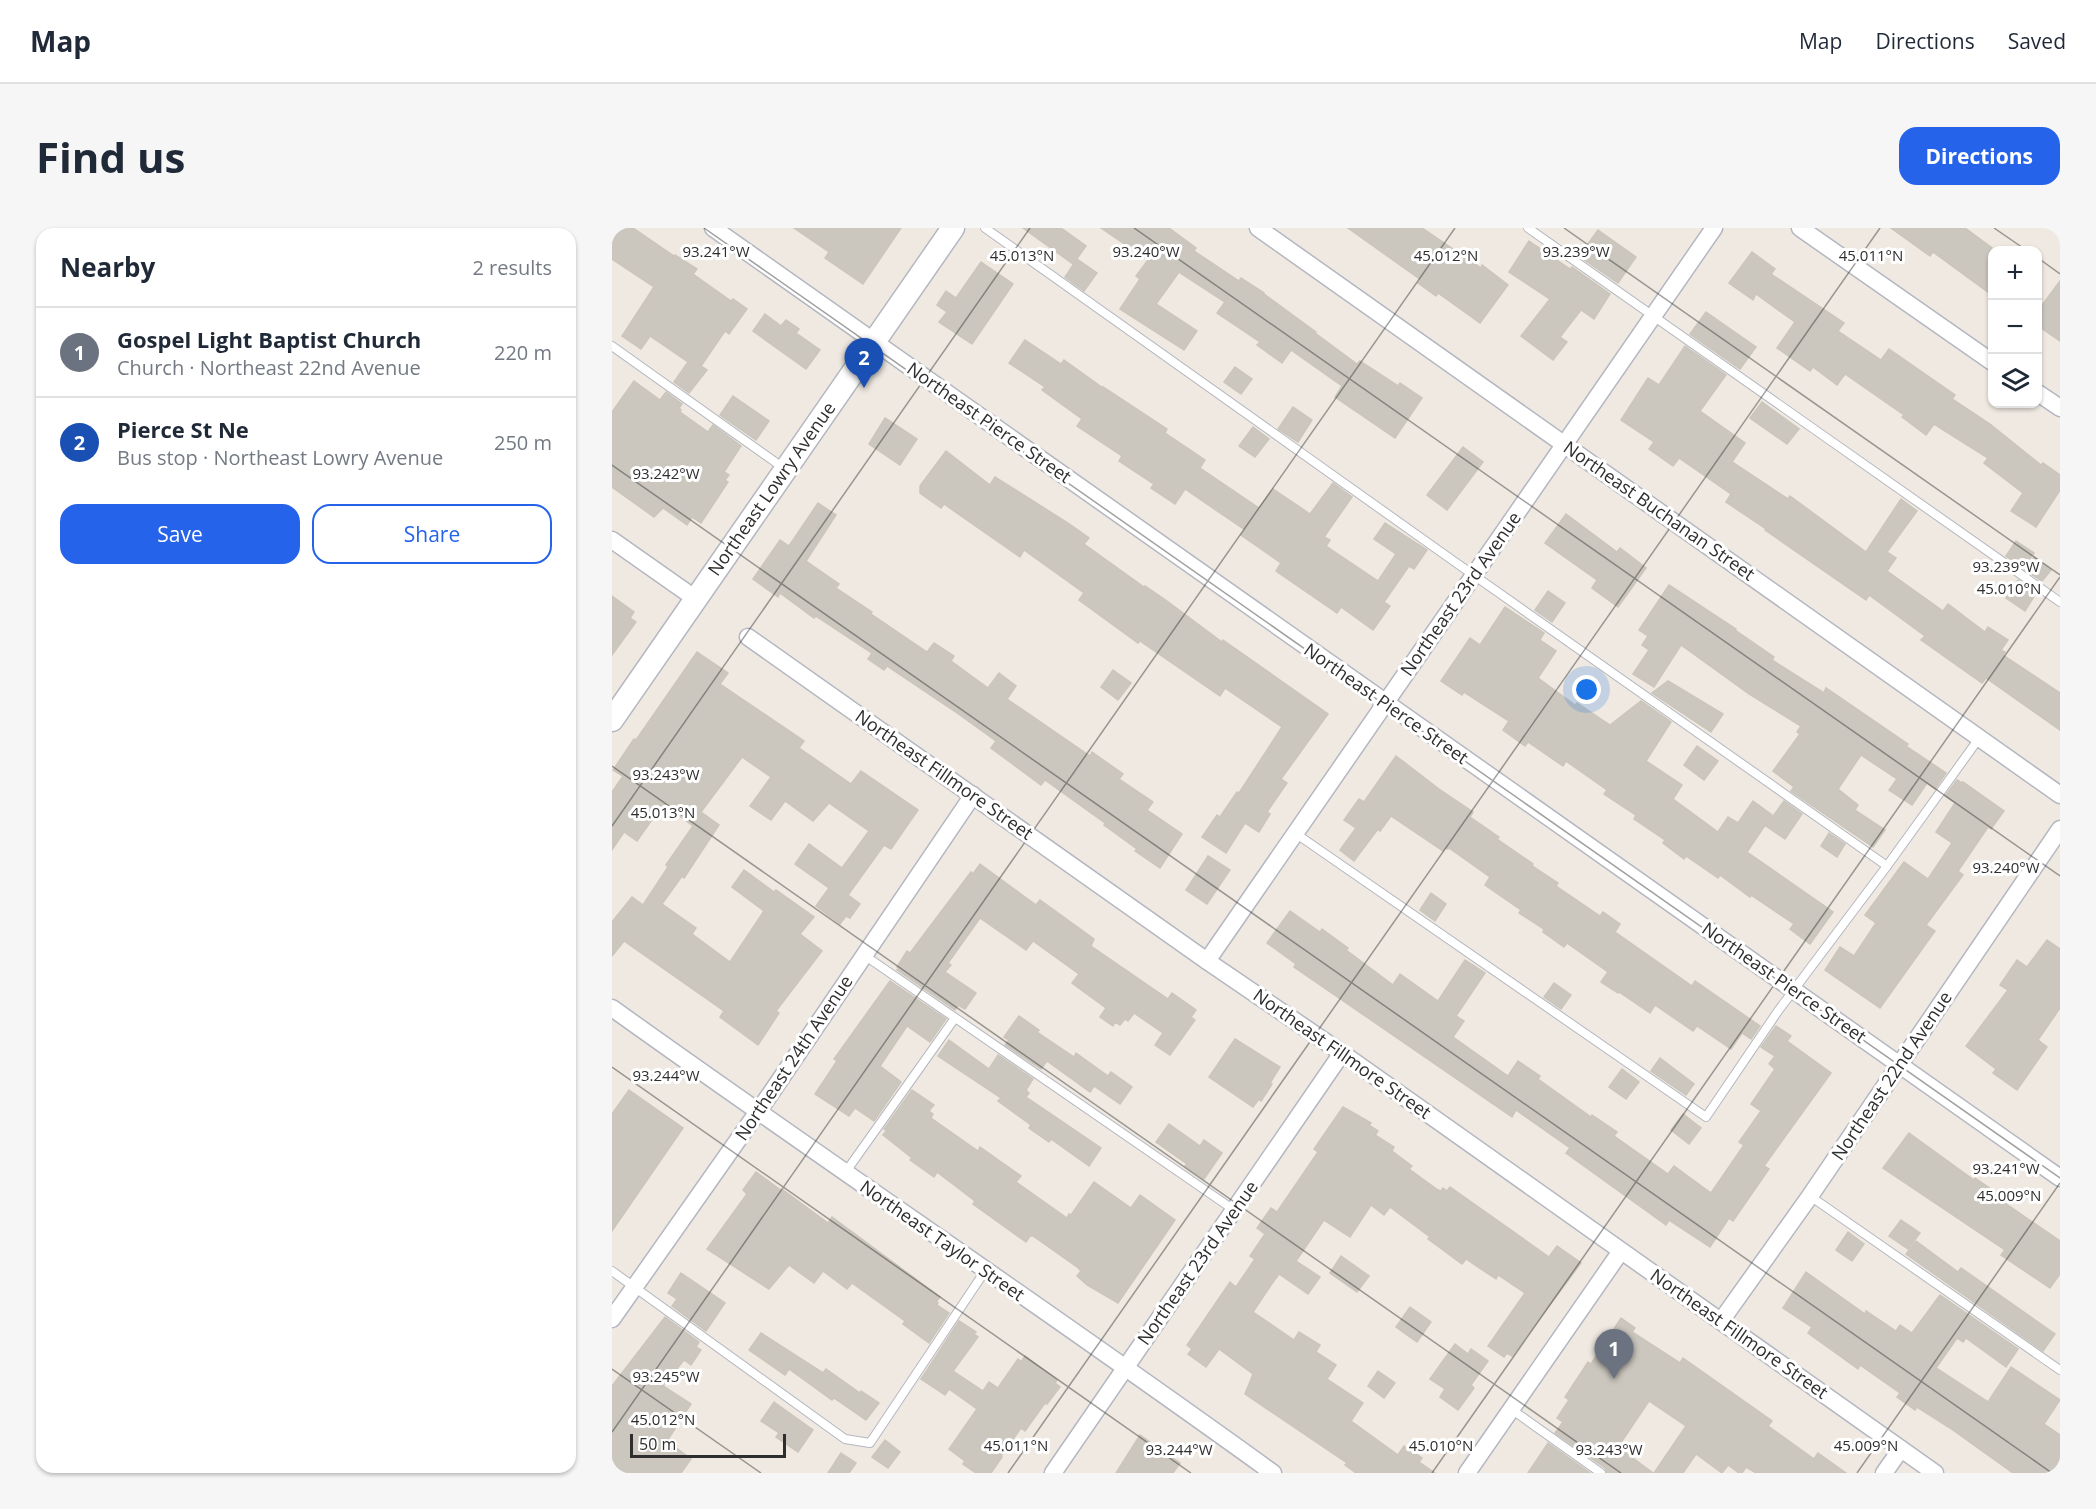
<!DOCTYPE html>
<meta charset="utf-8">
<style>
:root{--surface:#fff;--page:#f6f6f7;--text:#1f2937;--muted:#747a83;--line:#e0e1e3;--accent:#2563eb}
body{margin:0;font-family:"Open Sans",sans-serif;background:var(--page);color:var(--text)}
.controls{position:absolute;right:18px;top:18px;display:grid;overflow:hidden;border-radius:12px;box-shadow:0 2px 4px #0004}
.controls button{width:54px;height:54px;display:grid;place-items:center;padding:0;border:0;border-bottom:2px solid var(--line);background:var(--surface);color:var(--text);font:30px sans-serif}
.scale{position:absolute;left:18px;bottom:15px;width:156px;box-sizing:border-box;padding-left:6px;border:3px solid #2e2e2e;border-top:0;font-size:16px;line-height:21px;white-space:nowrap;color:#2e2e2e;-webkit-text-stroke:4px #fff;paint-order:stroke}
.you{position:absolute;left:975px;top:462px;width:21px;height:21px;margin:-15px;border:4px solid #fff;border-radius:50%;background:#1a73e8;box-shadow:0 0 0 9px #1a73e833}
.badge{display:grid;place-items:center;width:39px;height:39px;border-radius:50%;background:var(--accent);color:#fff;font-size:20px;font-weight:700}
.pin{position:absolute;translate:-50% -50px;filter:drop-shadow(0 2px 3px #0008)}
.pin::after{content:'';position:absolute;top:32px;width:21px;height:18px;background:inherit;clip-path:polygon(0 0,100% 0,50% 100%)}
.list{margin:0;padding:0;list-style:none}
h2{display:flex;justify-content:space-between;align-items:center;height:78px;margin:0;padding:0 24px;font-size:26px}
h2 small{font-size:20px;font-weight:400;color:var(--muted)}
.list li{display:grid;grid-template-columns:39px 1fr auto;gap:18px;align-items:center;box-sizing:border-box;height:90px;padding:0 24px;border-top:2px solid var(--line)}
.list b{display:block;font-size:22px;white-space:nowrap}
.list p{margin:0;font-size:20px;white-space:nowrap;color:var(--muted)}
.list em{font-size:20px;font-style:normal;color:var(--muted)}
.actions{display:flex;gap:12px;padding:18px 24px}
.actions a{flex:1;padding:14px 0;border:2px solid var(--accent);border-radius:18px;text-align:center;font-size:21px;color:var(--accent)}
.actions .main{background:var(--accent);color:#fff}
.icon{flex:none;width:33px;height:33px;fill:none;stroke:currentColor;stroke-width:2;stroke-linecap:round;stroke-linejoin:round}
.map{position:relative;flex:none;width:1448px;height:1245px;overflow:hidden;border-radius:18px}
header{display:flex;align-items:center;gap:36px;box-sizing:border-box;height:84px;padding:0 30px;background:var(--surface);border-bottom:2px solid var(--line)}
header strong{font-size:28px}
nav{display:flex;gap:33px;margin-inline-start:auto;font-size:21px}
.intro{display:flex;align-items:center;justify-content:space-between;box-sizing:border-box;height:144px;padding:0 36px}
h1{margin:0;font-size:42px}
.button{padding:15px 27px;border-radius:18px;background:var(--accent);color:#fff;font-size:21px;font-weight:700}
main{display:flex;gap:36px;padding:0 36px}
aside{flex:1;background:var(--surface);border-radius:18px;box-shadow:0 2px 4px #0004}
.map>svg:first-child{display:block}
.building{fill:#cbc7bf;stroke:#cbc5ba;stroke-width:1.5}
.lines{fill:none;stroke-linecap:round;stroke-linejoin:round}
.service-casing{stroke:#b4b7c1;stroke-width:10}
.minor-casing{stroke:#b4b7c1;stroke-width:19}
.secondary-casing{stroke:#b4b7c1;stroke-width:25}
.service{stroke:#fff;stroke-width:8}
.minor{stroke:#fff;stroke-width:16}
.secondary{stroke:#fff;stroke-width:22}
.ticks{fill:none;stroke:#2e2e2e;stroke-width:1.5;stroke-opacity:0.45}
.labels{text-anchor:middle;stroke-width:6;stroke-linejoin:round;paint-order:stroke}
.street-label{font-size:18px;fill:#2e2e2e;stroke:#fff}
.ticks-label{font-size:15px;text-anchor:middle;fill:#2e2e2e;stroke:#fff;stroke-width:6;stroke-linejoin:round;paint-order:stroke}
</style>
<header>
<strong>Map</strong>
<nav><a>Map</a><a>Directions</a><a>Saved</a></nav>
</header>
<div class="intro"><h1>Find us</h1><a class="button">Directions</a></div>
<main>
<aside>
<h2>Nearby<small>2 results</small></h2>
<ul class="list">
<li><span class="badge" style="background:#6b7280">1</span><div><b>Gospel Light Baptist Church</b><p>Church · Northeast 22nd Avenue</p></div><em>220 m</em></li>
<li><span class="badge" style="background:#1a4fb4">2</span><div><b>Pierce St Ne</b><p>Bus stop · Northeast Lowry Avenue</p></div><em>250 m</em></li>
</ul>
<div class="actions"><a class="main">Save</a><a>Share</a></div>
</aside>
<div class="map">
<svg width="1448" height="1245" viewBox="0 0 1448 1245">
<rect width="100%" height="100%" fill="#efe9e1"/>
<g class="building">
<polygon points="0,0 21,0 62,28 63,27 85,41 81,46 119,73 121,71 135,81 117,106 113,103 89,138 95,142 77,165 62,154 76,134 38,108 29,121 10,108 42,59 0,31"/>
<polygon points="182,0 289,0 251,56 213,30 217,24"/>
<polygon points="411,0 449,0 474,18 461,36"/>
<polygon points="489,0 557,0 584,20 582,23 627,53 629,50 652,65 652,66 704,104 703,105 745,136 748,133 786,158 788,155 810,170 783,210 723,169 730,158 679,122 670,135 645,117 648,114 605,85 613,74 567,44 544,76 585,103 572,122 508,81 528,51 524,48 536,32"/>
<polygon points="736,0 810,0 869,40 870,37 896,57 868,95 826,65 824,68 806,55 809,52"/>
<polygon points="1279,0 1353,0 1380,20 1380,67 1321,24 1318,28"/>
<polygon points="986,2 1024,29 1006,55 967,28"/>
<polygon points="917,13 958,41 960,39 998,66 982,91 969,82 948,109 955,114 941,132 909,108 938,71 897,44"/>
<polygon points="1140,24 1163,41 1159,46 1232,95 1226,103 1269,132 1277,121 1343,167 1340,171 1378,196 1429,237 1431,235 1448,247 1448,262 1424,299 1399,283 1411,265 1372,235 1376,230 1322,196 1314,207 1290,189 1292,187 1233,146 1225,157 1201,139 1198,143 1165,120 1183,94 1144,66 1141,72 1117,55"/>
<polygon points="465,31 485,45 472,63 453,49"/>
<polygon points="369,34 401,56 360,116 327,94 335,84 325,77 334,63 344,70"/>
<polygon points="1448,53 1448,113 1425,97 1425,84"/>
<polygon points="1094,84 1144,119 1128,141 1078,106"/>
<polygon points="153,86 169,98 174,92 187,101 184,105 208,122 194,141 141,103"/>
<polygon points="413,112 449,136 452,132 491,160 491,159 555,201 553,205 593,232 588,240 647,280 661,261 698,286 721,255 740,269 712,309 718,312 714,318 766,353 784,326 762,311 773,295 815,322 802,341 797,338 772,374 778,378 761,402 729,379 725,385 664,343 669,335 629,307 633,302 573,261 563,276 539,260 542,256 507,233 510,228 465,198 470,191 430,162 433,159 397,135"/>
<polygon points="1073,118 1114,147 1088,183 1133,215 1120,234 1176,271 1178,268 1254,324 1289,271 1305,283 1275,324 1284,330 1275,343 1331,383 1336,376 1373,404 1376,399 1396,412 1389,422 1393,424 1391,427 1448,465 1448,502 1374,450 1370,455 1309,412 1313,408 1257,367 1254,372 1153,302 1154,301 1114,274 1119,266 1067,230 1061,238 1037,221 1042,214 1009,192 1036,150 1047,157"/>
<polygon points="623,139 640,151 629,166 612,154"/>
<polygon points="22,153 48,172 54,164 70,176 67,180 69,182 68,184 96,204 101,197 129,218 112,244 117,247 113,252 116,254 89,295 80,289 75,297 51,280 42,289 0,259 0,184"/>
<polygon points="121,168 157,193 144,212 108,187"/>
<polygon points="1150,174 1187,201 1175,216 1138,190"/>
<polygon points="681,179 700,192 686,214 666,201"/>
<polygon points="273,190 305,211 288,237 257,216"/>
<polygon points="641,199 657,211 643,229 627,218"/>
<polygon points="851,219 871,234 835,282 815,267"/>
<polygon points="334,223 378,257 383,249 456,295 477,310 472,316 532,359 533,358 555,373 610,414 611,412 716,486 669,551 675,555 655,584 658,586 647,604 633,595 614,625 590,609 605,587 608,589 625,564 627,565 670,499 613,460 608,468 528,413 526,415 467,372 472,365 412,322 408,329 332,276 329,280 308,265 308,258"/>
<polygon points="206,275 224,287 194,333 227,356 224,360 260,384 259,386 315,424 322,415 342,428 339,433 376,460 387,445 404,458 395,471 478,528 480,524 511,546 507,551 541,574 535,582 570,606 548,640 523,623 525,621 492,597 493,595 433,552 429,557 379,520 384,513 345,485 275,438 272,442 256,431 260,425 204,388 202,390 168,365 166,369 141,351 168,312 177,318"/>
<polygon points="954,286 1005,324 1008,320 1034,340 1006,379 980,360 985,352 933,315"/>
<polygon points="1404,313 1422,325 1411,340 1394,328"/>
<polygon points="1422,329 1439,342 1430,353 1413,342"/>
<polygon points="1406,352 1422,364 1421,366 1423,367 1413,383 1394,370"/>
<polygon points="1057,357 1124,401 1123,402 1162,429 1160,432 1212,465 1214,460 1296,516 1294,518 1334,545 1323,561 1315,555 1300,577 1277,562 1285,551 1249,527 1226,561 1246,577 1243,582 1273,602 1261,619 1179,563 1182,559 1161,543 1188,506 1185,504 1189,498 1137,466 1069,417 1042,459 1021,446 1037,422 1030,417 1036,408 1027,402"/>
<polygon points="936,363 953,375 940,394 923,382"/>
<polygon points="0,368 22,384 18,390 24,394 0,427"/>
<polygon points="893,379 932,405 928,412 944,423 926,450 963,477 965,475 998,497 1029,473 1059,494 1034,533 1070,557 1061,571 1106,604 1116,589 1126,595 1141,573 1160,587 1135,624 1221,684 1198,716 1178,701 1182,696 1139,667 1138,669 1108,647 1106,650 1074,628 1072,631 1051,615 1053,612 1022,591 1024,587 992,566 995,562 954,533 951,538 916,514 913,518 891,502 897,493 852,464 850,467 829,453 858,410 868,417"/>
<polygon points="85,424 116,445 108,456 192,513 187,520 239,556 249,543 306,582 279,621 272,617 236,667 248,676 238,690 234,688 228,696 204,678 217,660 183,636 197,616 230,640 257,603 217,575 201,593 173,573 159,592 138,578 159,549 130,529 89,584 107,597 72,650 70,648 50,676 84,700 80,706 118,734 152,683 120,659 132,642 162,664 164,662 202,689 188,706 210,723 164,783 167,785 146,817 108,789 112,783 12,713 0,728 0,694 20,669 31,677 56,639 54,637 81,598 51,576 25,613 12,604 0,622 0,564 11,548 1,542 22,511 24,512"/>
<polygon points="501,442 519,455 506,472 489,459"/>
<polygon points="1056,453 1111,486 1099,504 1040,465"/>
<polygon points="1085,518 1106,533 1092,552 1072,537"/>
<polygon points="784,528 827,561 861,584 858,589 887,609 885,611 921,636 920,638 946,655 944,658 988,688 991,684 1008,696 1003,704 1080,758 1083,753 1148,798 1139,811 1130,805 1119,821 1085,798 1081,803 1043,777 1038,785 1007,764 1006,765 989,754 996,744 955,715 952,719 931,704 932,701 907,685 909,682 873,657 878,649 837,620 836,621 833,620 831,623 779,588 768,603 766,601 742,633 728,622 744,600 732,592 747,571 752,574"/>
<polygon points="1345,552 1350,555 1351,554 1392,583 1379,601 1376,599 1346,643 1351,647 1314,697 1323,703 1268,780 1213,742 1228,719 1242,728 1264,695 1253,687 1292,634 1316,651 1340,615 1324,604 1343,575 1333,568"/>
<polygon points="1172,573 1190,586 1173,611 1154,598"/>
<polygon points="1217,605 1233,616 1225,629 1209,618"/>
<polygon points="596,628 618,642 595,676 574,662"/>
<polygon points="368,636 424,677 428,672 442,682 482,711 479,718 556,771 560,765 584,782 579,789 583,792 558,827 543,817 551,805 522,785 516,793 513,791 508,797 503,794 501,798 488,789 494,780 460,755 467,746 421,713 414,722 368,690 336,735 339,737 333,744 364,765 353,781 346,777 343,782 285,742 287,740 285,739 295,723 298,725 359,644 361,646"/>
<polygon points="819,665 834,676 823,693 808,682"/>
<polygon points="678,683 708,704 710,701 736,720 734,722 781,757 788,746 826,773 853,732 873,745 844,788 852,793 841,809 896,848 906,833 928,848 926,851 979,889 980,887 1005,904 1002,908 1056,946 1062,938 1099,965 1132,917 1127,914 1149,883 1139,876 1163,841 1157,836 1163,828 1149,819 1164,798 1179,808 1175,813 1219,845 1152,938 1157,941 1121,993 1117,990 1098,1019 1057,992 1054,997 954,925 958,920 904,882 900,889 682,739 684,736 655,715"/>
<polygon points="1435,712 1448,721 1448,780 1426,812 1435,819 1405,862 1381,845 1384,841 1354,818 1396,762 1388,757 1405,732 1415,739"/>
<polygon points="278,753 334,791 318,814 295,798 268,838 289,854 262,893 243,880 237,888 203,866 225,833 222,831"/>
<polygon points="942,755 959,767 949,781 932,769"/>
<polygon points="407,788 427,802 425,804 462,829 464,825 496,848 499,844 520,859 508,876 482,858 478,864 435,833 429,841 393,817 397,812 392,809"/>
<polygon points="623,811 668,839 658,855 660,856 649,873 647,871 641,879 597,849"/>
<polygon points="337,812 377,841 386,827 421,851 414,862 417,865 414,869 489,920 477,938 439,911 437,914 417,900 419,897 386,873 389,870 326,828"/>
<polygon points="1048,830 1082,856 1074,867 1039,843"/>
<polygon points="1010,841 1027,854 1014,871 997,859"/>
<polygon points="17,862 71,900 0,1003 0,886"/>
<polygon points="300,862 322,877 317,883 321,886 319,890 366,923 368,919 409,948 404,954 455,990 457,986 459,987 482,954 519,980 528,967 563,992 506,1075 475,1057 465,1048 469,1043 465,1039 421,1008 418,1008 414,1014 361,976 363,973 325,944 322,949 298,932 300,930 271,907 275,902 272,901"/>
<polygon points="731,879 759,895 757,897 766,903 763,907 782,919 780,923 800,938 797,941 826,962 829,963 831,960 835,963 838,959 937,1029 945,1018 969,1035 900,1128 895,1125 892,1129 876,1118 913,1065 886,1047 884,1051 854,1031 850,1036 816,1011 818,1009 778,979 772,987 759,977 738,1009 712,992 684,1033 708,1049 696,1066 667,1046 659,1057 641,1084 682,1112 687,1104 708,1117 704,1124 724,1137 715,1151 751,1175 739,1193 786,1227 792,1218 810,1230 807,1234 823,1245 744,1245 733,1237 735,1235 633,1166 641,1146 607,1121 594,1139 576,1126 580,1121 575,1117 618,1054 624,1059 643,1031 638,1028 653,1006 645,1000 659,980 665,984 706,924 702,921"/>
<polygon points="1071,886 1089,900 1077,916 1059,902"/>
<polygon points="557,896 588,918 592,912 610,925 592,951 573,938 575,936 544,914"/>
<polygon points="1297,905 1362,952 1363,950 1379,961 1377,964 1448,1013 1448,1046 1438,1060 1389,1027 1393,1022 1271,940"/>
<polygon points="144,944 170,963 171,962 216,995 220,989 328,1069 324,1074 326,1075 325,1077 337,1085 317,1115 291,1096 293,1093 240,1055 235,1061 211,1043 202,1055 177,1037 157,1061 95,1021 135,966 131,962"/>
<polygon points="1289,992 1308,1005 1296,1021 1277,1008"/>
<polygon points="1236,1004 1252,1016 1240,1033 1224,1022"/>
<polygon points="1304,1013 1346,1044 1349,1040 1443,1106 1431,1123 1294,1026"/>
<polygon points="729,1028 757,1048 745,1064 718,1045"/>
<polygon points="1194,1044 1253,1086 1254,1083 1284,1103 1288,1097 1300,1105 1328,1067 1406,1121 1394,1139 1354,1110 1351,1114 1345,1110 1324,1140 1376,1174 1399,1139 1448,1172 1432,1196 1448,1207 1448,1245 1401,1245 1338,1200 1305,1179 1303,1182 1285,1169 1288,1165 1248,1137 1246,1141 1196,1105 1200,1099 1171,1080"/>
<polygon points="69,1045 113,1075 94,1103 60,1078 65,1071 56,1065"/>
<polygon points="798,1079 819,1094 805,1114 784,1099"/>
<polygon points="53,1089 87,1114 84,1119 89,1122 79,1137 72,1132 51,1158 79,1176 55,1213 79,1231 69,1245 0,1245 0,1158"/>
<polygon points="1009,1090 1023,1100 1020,1104 1068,1135 1071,1130 1160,1193 1156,1198 1202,1231 1206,1225 1234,1245 1144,1245 1134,1239 1130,1245 1127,1245 1116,1237 1110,1245 1084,1226 1071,1245 1042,1245 1074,1198 1037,1173 1006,1219 1041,1245 995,1245 993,1240 943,1205 951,1194 945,1190 957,1172 953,1169 976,1134 979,1136"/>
<polygon points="347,1093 364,1104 362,1106 366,1109 341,1143 371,1163 377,1154 386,1160 406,1131 409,1134 413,1128 445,1152 443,1155 448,1159 435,1176 433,1175 413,1203 409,1200 389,1228 390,1229 379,1245 364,1245 351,1236 353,1233 337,1221 365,1181 337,1161 333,1167 309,1151"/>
<polygon points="149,1105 211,1145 214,1141 248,1165 249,1163 267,1175 254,1192 222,1170 220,1172 177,1141 173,1147 137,1122"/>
<polygon points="843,1116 856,1126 859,1121 876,1133 859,1157 862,1160 846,1182 828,1169 833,1161 818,1151"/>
<polygon points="766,1143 783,1155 772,1170 756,1158"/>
<polygon points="162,1174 201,1202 186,1224 164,1209 167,1205 149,1193"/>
<polygon points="528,1207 568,1235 561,1245 504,1245"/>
<polygon points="273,1212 288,1224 276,1240 260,1229"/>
<polygon points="936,1215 978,1245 916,1245"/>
<polygon points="229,1225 244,1235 237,1245 216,1245"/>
</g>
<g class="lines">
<defs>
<g id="service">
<polyline points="373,0 843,334 1275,638"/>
<polyline points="916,0 1448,374"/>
<polyline points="0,118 173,241"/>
<polyline points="683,605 1094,889 1166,783 1275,638 1368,509"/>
<polyline points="252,727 622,982"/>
<polyline points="233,945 343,790"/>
<polyline points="1198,968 1448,1142"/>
<polyline points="0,1043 233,1211 258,1215 373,1043"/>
<polyline points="899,1181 989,1245"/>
</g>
<g id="minor">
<polyline points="101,0 1448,950"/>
<polyline points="646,0 1448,567"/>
<polyline points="1188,0 1380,134"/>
<polyline points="1426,165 1448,180"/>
<polyline points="0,312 84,371"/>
<polyline points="136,409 595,733 730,825 1323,1245"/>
<polyline points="595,733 1102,0"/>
<path d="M0,780C219,937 443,1087 661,1245"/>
<polyline points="0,1091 159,865 361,567"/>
<polyline points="1109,1093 1198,968 1448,601"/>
<polyline points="441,1245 730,825"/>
<polyline points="855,1245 1009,1023"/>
<polyline points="1272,1245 1289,1221"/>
</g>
<polyline id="secondary" points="0,492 341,0"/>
</defs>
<use href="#service" class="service-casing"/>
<use href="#minor" class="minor-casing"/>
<use href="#secondary" class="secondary-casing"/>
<use href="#service" class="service"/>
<use href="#minor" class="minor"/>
<use href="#secondary" class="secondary"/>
</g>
<path class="ticks" d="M92,0L1448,950M522,0L1448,648M952,0L1448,347M1382,0L1414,22M1426,30L1448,46M0,237L1440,1245M0,538L1009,1245M0,598L418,0M0,839L579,1245M0,1141L149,1245M0,1204L843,0M396,1245L1268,0M820,1245L1448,349M1245,1245L1448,955"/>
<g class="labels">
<g class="street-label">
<text transform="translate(377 195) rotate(35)" y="6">Northeast Pierce Street</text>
<text transform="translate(160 261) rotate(-55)" y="6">Northeast Lowry Avenue</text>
<text transform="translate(1047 283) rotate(35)" y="6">Northeast Buchanan Street</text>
<text transform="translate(849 366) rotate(-55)" y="6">Northeast 23rd Avenue</text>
<text transform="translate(774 476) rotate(35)" y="6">Northeast Pierce Street</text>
<text transform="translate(332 547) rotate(35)" y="6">Northeast Fillmore Street</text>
<text transform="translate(1172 755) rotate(35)" y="6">Northeast Pierce Street</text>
<text transform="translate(730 826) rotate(35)" y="6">Northeast Fillmore Street</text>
<text transform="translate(182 830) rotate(-56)" y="6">Northeast 24th Avenue</text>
<text transform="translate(1280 848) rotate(-56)" y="6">Northeast 22nd Avenue</text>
<text transform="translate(330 1013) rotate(35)" y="6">Northeast Taylor Street</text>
<text transform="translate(586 1035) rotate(-55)" y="6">Northeast 23rd Avenue</text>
<text transform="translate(1127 1106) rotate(35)" y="6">Northeast Fillmore Street</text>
</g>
</g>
<g class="ticks-label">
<text x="104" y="29">93.241°W</text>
<text x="534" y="29">93.240°W</text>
<text x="964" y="29">93.239°W</text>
<text x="410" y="33">45.013°N</text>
<text x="834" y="33">45.012°N</text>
<text x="1259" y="33">45.011°N</text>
<text x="54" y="251">93.242°W</text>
<text x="1394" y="344">93.239°W</text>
<text x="1397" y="366">45.010°N</text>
<text x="54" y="552">93.243°W</text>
<text x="51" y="590">45.013°N</text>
<text x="1394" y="645">93.240°W</text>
<text x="54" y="853">93.244°W</text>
<text x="1394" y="946">93.241°W</text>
<text x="1397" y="973">45.009°N</text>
<text x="54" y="1154">93.245°W</text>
<text x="51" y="1197">45.012°N</text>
<text x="404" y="1223">45.011°N</text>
<text x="829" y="1223">45.010°N</text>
<text x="1254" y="1223">45.009°N</text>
<text x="567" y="1227">93.244°W</text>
<text x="997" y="1227">93.243°W</text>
</g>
</svg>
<div class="controls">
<button>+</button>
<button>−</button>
<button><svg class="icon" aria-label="layers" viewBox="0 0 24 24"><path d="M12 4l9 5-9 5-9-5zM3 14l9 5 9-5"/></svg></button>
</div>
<div class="scale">50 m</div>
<div class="you"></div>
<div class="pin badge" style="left:1002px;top:1151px;background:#6b7280">1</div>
<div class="pin badge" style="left:252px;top:160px;background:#1a4fb4">2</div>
</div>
</main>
